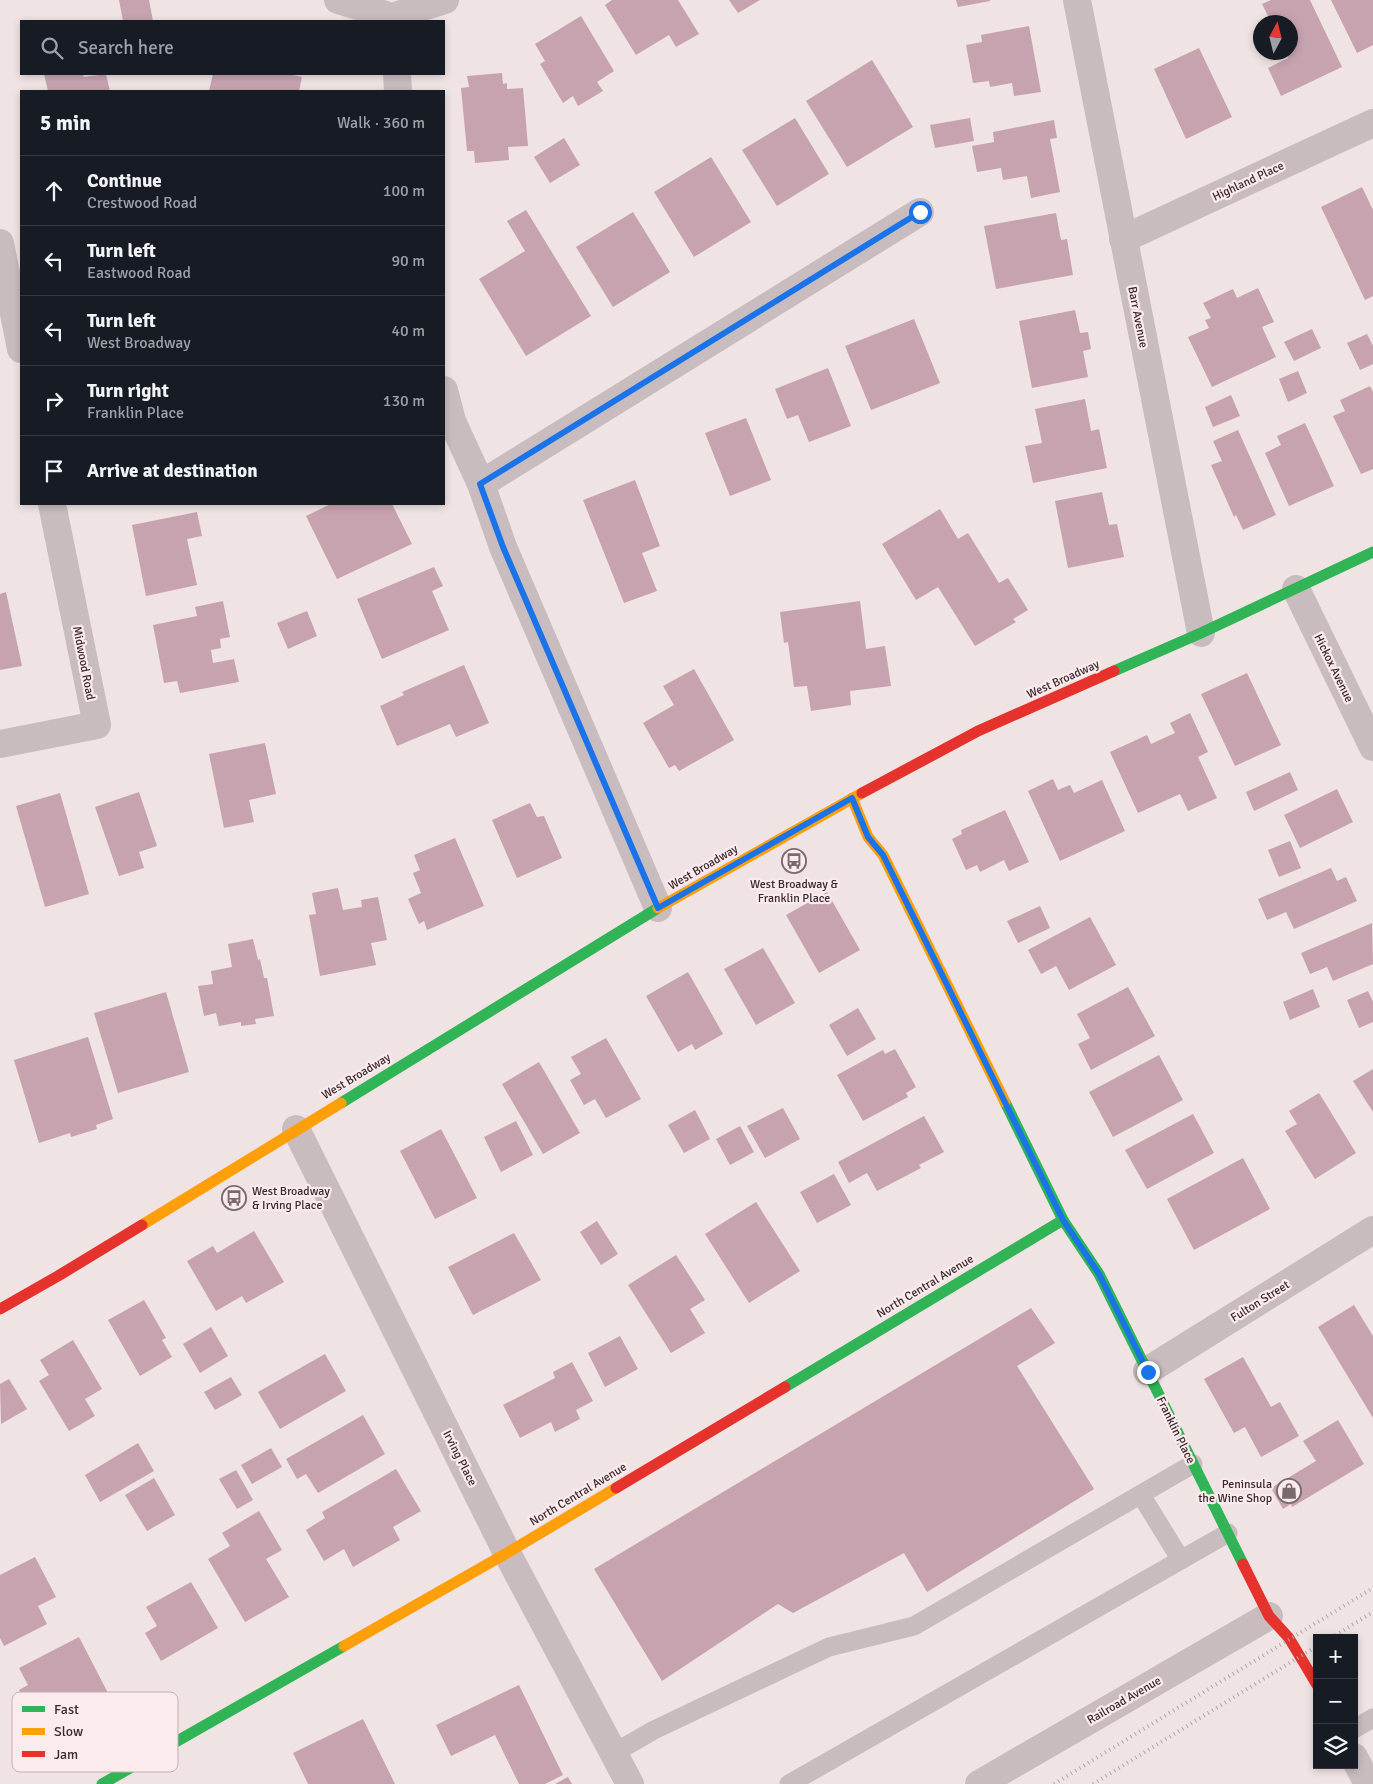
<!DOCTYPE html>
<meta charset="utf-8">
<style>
:root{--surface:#171b24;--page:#20242c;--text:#f1f3f6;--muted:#9ea1a6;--line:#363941}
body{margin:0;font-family:Signika,sans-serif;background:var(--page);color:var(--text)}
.controls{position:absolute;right:15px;bottom:15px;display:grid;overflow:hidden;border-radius:0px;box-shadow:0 2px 8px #0003}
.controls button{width:45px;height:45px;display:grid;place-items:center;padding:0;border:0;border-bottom:1px solid var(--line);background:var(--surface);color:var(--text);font:25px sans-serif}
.compass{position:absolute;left:1253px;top:15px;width:45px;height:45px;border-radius:50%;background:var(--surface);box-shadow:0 2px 8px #0003;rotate:7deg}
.stop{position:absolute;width:15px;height:15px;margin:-11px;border:4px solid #1a73e8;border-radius:50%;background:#fff}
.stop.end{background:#1a73e8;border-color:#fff;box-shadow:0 1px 5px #0008}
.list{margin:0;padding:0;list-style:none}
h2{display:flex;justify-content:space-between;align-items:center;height:65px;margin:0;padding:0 20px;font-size:21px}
h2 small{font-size:16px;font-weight:400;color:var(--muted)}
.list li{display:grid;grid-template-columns:32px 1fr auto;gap:15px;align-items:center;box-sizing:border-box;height:70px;padding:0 20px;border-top:1px solid var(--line)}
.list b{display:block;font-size:19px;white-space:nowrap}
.list p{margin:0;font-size:16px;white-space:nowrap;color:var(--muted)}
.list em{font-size:16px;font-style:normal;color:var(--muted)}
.icon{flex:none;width:28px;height:28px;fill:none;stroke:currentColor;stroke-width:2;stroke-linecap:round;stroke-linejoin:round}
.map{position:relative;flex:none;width:1373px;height:1784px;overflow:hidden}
.search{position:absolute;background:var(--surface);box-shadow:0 2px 8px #0003;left:20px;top:20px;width:425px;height:55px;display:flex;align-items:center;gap:12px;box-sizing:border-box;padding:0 18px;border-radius:0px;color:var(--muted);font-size:19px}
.panel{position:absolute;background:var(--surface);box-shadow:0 2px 8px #0003;left:20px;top:90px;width:425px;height:415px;border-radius:0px}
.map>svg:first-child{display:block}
.building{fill:#c6a3af}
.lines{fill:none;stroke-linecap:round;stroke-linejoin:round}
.lane{stroke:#c9bcbe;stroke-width:19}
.street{stroke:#c9bcbe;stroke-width:28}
.fast{stroke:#30b455;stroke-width:11}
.slow{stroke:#ff9f0a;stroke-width:11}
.jam{stroke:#e5322d;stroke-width:11}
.rail{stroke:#b1a6a8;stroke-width:4;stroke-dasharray:1 4;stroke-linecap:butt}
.route{stroke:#1a73e8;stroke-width:6}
.labels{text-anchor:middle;stroke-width:4.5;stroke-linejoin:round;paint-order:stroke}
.street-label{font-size:12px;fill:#3b292f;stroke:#fcebec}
.poi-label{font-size:12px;fill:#3b292f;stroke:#fcebec}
.key{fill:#fcebec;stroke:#c2b1b3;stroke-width:1}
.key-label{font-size:14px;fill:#3b292f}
</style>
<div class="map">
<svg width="1373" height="1784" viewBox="0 0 1373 1784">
<rect width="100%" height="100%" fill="#f0e3e4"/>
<g class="building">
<polygon points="119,0 149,0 153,21 123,21"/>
<polygon points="612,0 678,0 699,34 676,47 669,35 636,55 605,5"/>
<polygon points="729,0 760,0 738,13"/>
<polygon points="956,0 990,0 990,1 958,7"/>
<polygon points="1271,0 1310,0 1342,67 1281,96 1268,68 1288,58 1286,52 1290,52 1290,22 1271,22 1262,4"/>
<polygon points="1331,0 1373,0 1373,45 1357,53"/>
<polygon points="581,16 614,71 597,82 603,91 578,106 573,96 563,103 540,64 545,61 535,44"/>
<polygon points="1029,26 1041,92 1014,96 1012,83 990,87 989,81 973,83 966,45 982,42 981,35"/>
<polygon points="1199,48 1232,117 1186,139 1154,69"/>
<polygon points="872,60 913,127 847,167 806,101"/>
<polygon points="502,73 503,84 507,83 507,89 523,88 528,146 508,147 509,160 475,163 474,151 467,151 461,88 469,87 467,76"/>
<polygon points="44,74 83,74 84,77 106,74 110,91 48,91"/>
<polygon points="213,74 288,74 302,77 299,91 209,91"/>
<polygon points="795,118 829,174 777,206 742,150"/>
<polygon points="970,118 974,141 935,148 930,125"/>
<polygon points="1054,120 1057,138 1050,139 1060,192 1031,198 1027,176 1003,180 1001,168 977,172 972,146 994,142 993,132"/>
<polygon points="564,138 580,165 550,183 534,157"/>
<polygon points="711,157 751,222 694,257 654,192"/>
<polygon points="1362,187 1373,210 1373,296 1365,300 1321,207"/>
<polygon points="526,210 591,316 526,356 479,279 525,251 507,221"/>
<polygon points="633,212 670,272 613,307 576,247"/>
<polygon points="1056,213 1061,240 1067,239 1073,275 996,289 984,226"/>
<polygon points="1258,288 1274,322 1262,327 1276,357 1212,387 1188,337 1209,328 1205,320 1211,318 1203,303 1233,289 1237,298"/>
<polygon points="1075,310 1080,333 1088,332 1091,349 1083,351 1088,377 1032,388 1019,321"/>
<polygon points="914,319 940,383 871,410 845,346"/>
<polygon points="1312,329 1321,348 1294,361 1284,342"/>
<polygon points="1367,334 1373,346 1373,364 1360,370 1347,343"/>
<polygon points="828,368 851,426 809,442 798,415 787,419 775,389"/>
<polygon points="1298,371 1307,393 1288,402 1279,379"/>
<polygon points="1370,386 1373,392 1373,469 1361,474 1333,416 1345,411 1340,400"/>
<polygon points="1231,395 1240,416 1213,427 1205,407"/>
<polygon points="1085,399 1091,431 1099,429 1107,468 1033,483 1025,446 1042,443 1035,409"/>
<polygon points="746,418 771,480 730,496 705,433"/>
<polygon points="1305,423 1334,486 1289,506 1265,453 1281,445 1277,436"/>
<polygon points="1238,430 1276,515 1243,530 1236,515 1234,517 1211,465 1222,461 1213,441"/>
<polygon points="635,480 660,546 642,553 657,591 624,603 583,500"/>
<polygon points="1102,492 1109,525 1117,524 1124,557 1068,568 1055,501"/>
<polygon points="331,504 392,504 412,544 337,579 306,516"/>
<polygon points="940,509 958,539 968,533 999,583 1008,578 1028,610 1013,619 1016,622 975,646 938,587 916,600 882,544"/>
<polygon points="197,512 202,536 187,539 197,585 146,596 132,525"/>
<polygon points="434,567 443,586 432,591 449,630 382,659 357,599"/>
<polygon points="6,592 22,666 0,670 0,594"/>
<polygon points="223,601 230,637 220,639 221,648 211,650 213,663 234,659 239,682 180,693 177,681 164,683 153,625 197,616 195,607"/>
<polygon points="860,601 866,649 885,646 891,686 850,691 851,705 811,711 807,686 794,687 788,642 784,643 780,612"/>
<polygon points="307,611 317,636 288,649 277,623"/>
<polygon points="464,665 489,723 456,737 450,724 397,746 380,706 404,695 402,692"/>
<polygon points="694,669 734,740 679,771 675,765 669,768 643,723 674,705 663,686"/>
<polygon points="1247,673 1281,745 1235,766 1201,694"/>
<polygon points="1190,713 1208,752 1198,757 1217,798 1188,811 1180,794 1138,813 1110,752 1147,735 1151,744 1175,733 1170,723"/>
<polygon points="265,743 276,794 249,800 254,822 224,828 209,754"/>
<polygon points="1290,772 1298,790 1254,811 1246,792"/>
<polygon points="1053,779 1058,790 1070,785 1074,793 1102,780 1125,831 1060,861 1028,791"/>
<polygon points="1337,789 1353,822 1300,848 1284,815"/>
<polygon points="139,792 157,846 139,852 144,868 119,876 95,807"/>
<polygon points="60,793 89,894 45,907 16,806"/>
<polygon points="530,803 537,817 544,816 562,858 517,878 492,820"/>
<polygon points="1005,810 1029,862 1009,871 1004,860 980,872 977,865 966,870 952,839 962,834 961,830"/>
<polygon points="455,838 484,906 427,930 424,921 419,924 408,899 421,893 413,873 420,870 414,855"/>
<polygon points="1290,841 1301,868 1279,877 1268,850"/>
<polygon points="1331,868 1337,881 1346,877 1357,901 1294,929 1286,912 1267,920 1258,899"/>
<polygon points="338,888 343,910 362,907 361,900 378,897 387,940 371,943 376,965 320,976 309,915 316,914 312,893"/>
<polygon points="827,892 860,950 819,973 786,915"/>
<polygon points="1040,906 1050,928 1018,943 1007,921"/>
<polygon points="1090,917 1116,965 1069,990 1056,966 1041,974 1028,950"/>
<polygon points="1372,923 1373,964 1333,981 1327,967 1310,974 1301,953"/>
<polygon points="253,939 258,960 260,959 264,978 267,978 274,1016 255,1019 256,1024 241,1026 241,1022 219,1026 216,1013 204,1016 198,986 213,984 211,971 232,967 228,944"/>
<polygon points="763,948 795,1003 756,1025 724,969"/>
<polygon points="688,972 723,1034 695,1050 692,1044 678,1052 646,996"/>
<polygon points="1128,987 1155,1036 1091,1070 1078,1044 1090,1038 1077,1014"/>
<polygon points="1313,989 1320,1007 1290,1020 1283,1002"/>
<polygon points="1368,991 1373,1002 1373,1022 1359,1028 1347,1000"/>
<polygon points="166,992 189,1072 118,1093 94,1013"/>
<polygon points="858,1008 876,1039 847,1056 829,1025"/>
<polygon points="88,1037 113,1119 96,1125 97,1129 71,1137 70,1133 39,1143 14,1060"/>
<polygon points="606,1038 641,1099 606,1118 595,1099 584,1105 570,1080 581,1074 571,1057"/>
<polygon points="895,1049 916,1087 906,1093 908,1097 863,1121 837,1075 883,1050 885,1054"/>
<polygon points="1159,1055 1183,1100 1113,1137 1089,1092"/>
<polygon points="539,1062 580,1133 543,1154 502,1084"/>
<polygon points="1373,1069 1373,1112 1353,1081"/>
<polygon points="1319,1093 1356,1153 1315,1179 1285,1131 1297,1124 1289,1111"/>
<polygon points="783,1108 800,1139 765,1158 747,1126"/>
<polygon points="695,1110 710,1139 684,1153 668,1125"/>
<polygon points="1193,1114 1214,1153 1147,1189 1125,1150"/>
<polygon points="924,1116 944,1152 919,1165 921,1168 877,1191 867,1173 849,1183 838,1162"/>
<polygon points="516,1121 533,1155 501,1172 484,1137"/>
<polygon points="740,1126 754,1152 730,1165 716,1139"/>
<polygon points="441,1129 477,1198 435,1219 400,1151"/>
<polygon points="1243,1158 1270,1209 1194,1250 1167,1199"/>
<polygon points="834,1174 851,1205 817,1223 800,1192"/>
<polygon points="756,1202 800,1271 749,1303 705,1234"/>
<polygon points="597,1221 618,1254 601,1265 580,1232"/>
<polygon points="254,1231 284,1282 246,1303 242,1296 216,1311 187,1261 213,1246 217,1253"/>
<polygon points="514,1233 541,1280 473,1315 448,1267"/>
<polygon points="676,1255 705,1300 690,1309 705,1333 671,1353 628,1285"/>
<polygon points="144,1300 166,1338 162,1340 172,1357 140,1376 108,1320"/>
<polygon points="1354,1305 1373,1336 1373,1418 1318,1327"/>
<polygon points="1031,1308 1055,1343 1017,1366 1094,1489 927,1592 904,1553 793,1613 778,1604 662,1681 594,1569"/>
<polygon points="211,1327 228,1356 200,1373 183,1344"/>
<polygon points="620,1336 638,1369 605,1387 588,1353"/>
<polygon points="73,1340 102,1389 85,1399 95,1416 69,1431 39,1381 49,1375 40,1360"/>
<polygon points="325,1354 346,1391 280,1429 258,1392"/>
<polygon points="1243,1357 1271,1407 1280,1402 1299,1436 1261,1457 1245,1427 1234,1433 1204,1379"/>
<polygon points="572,1362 593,1401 576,1410 580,1419 555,1432 551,1422 520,1438 503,1405 555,1378 553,1372"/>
<polygon points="231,1377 242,1395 215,1410 204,1392"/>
<polygon points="9,1379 27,1409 1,1424 0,1384"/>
<polygon points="363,1415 385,1454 318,1493 306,1474 297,1479 286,1459"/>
<polygon points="1338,1420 1364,1464 1292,1507 1291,1504 1283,1509 1271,1488 1316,1461 1303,1441"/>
<polygon points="138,1443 154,1471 100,1502 85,1475"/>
<polygon points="271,1448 282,1467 252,1484 241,1465"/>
<polygon points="396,1469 421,1511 393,1527 400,1540 353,1567 344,1549 324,1561 306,1530 325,1518 322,1512"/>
<polygon points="236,1470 253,1500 237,1509 219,1479"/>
<polygon points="154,1478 175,1515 147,1531 125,1495"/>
<polygon points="259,1511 282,1550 266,1559 289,1597 245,1622 208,1559 230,1546 222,1533"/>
<polygon points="35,1557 56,1597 38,1606 47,1624 4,1646 0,1638 0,1575"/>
<polygon points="191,1582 218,1628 161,1661 145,1633 157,1626 146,1607"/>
<polygon points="79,1637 108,1693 39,1729 19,1690 28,1685 19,1668"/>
<polygon points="519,1685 563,1775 545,1784 519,1784 495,1735 451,1756 436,1725"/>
<polygon points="363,1719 395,1784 308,1784 293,1753"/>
<polygon points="568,1777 572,1784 555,1784"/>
</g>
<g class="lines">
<g class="lane">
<polyline points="1141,1495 1181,1560"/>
<polyline points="1354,1729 1373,1718"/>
<polyline points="614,1753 654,1730 829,1647 914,1626 1193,1464"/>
<polyline points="789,1784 1228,1533"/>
</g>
<g class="street">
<polyline points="338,0 392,17 445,0"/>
<polyline points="1077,0 1201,633"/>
<polyline points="397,74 398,91"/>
<polyline points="1123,239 1373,123"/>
<polyline points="0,243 21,349"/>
<polyline points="444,390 452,421 481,484 503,547 658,908"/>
<polyline points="481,484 920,212"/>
<polyline points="1296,589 1373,747"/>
<polyline points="0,744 97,725 52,504"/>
<polyline points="296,1129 507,1553 630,1784"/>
<polyline points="1147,1371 1373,1230"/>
<polyline points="1354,1757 1368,1784"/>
<polyline points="979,1784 1269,1616"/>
</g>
<g class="fast">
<polyline points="1114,671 1201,633 1373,552"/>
<polyline points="1005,1102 1063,1220 1099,1274 1243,1564"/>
<polyline points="341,1103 658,908"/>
<polyline points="785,1387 1063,1220"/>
<polyline points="102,1784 344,1646"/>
</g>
<g class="slow">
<polyline points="852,798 868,837 883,855 1005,1102"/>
<polyline points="658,908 862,793"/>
<polyline points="142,1225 341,1103"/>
<polyline points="344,1646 507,1553 616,1488"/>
</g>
<g class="jam">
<polyline points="862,793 978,731 1114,671"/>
<polyline points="0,1309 58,1276 142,1225"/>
<polyline points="616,1488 785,1387"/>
<polyline points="1243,1564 1269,1616 1289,1638 1317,1685"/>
</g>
<g class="rail">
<polyline points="1331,1638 1373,1612"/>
<polyline points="1054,1784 1373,1588"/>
<polyline points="1093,1784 1317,1646"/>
</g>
</g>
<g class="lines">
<polyline class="route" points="920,212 480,484 503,547 658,908 852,798 868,837 883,855 1063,1220 1099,1274 1148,1372"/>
</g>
<defs>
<symbol id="bus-ring" viewBox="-11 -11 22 22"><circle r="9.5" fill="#fcebec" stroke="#7a6a6e" stroke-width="1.5"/><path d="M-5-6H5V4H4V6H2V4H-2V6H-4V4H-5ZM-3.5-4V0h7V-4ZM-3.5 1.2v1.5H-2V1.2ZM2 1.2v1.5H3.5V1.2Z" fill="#7a6a6e"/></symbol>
<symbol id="shop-ring" viewBox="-11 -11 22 22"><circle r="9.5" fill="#fcebec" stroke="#7a6a6e" stroke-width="1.5"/><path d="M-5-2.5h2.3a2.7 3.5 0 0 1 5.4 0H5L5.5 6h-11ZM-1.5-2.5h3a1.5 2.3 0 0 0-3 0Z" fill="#7a6a6e"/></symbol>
</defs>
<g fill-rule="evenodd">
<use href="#bus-ring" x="780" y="847" width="28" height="28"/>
<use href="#bus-ring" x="220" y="1184" width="28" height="28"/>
<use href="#shop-ring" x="1275" y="1477" width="28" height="28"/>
</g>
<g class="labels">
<g class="street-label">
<text transform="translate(1248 181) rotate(-25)" y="4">Highland Place</text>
<text transform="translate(1138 317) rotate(79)" y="4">Barr Avenue</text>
<text transform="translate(84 663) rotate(79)" y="4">Midwood Road</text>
<text transform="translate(1334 668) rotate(64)" y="4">Hickox Avenue</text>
<text transform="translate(1063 679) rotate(-24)" y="4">West Broadway</text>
<text transform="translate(703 867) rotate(-30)" y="4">West Broadway</text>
<text transform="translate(356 1076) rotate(-31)" y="4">West Broadway</text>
<text transform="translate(925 1286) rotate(-31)" y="4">North Central Avenue</text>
<text transform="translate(1260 1301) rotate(-32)" y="4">Fulton Street</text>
<text transform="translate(1176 1430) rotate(64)" y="4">Franklin Place</text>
<text transform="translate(460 1458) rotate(63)" y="4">Irving Place</text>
<text transform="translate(578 1494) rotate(-31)" y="4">North Central Avenue</text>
<text transform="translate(1124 1700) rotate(-30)" y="4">Railroad Avenue</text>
</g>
<g class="poi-label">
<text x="794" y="888">West Broadway &amp;<tspan x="794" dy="14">Franklin Place</tspan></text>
<text x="252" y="1195" text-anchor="start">West Broadway<tspan x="252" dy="14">&amp; Irving Place</tspan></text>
<text x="1272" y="1488" text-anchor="end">Peninsula<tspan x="1272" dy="14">the Wine Shop</tspan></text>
</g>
</g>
<rect x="12" y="1692" width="166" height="80" rx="8" class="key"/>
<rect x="22" y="1706" width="23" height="6" fill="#30b455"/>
<rect x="22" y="1728" width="23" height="7" fill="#ff9f0a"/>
<rect x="22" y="1751" width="23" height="6" fill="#e5322d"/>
<g class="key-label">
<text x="54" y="1714">Fast</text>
<text x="54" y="1736">Slow</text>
<text x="54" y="1759">Jam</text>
</g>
</svg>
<div class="controls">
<button>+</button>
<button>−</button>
<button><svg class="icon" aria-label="layers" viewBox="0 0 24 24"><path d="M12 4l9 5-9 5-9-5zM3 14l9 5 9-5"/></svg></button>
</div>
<svg class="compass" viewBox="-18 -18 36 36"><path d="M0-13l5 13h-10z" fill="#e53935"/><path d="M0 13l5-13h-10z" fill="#9ea1a6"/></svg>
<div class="stop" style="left:920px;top:212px"></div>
<div class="stop end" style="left:1148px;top:1372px"></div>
<div class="search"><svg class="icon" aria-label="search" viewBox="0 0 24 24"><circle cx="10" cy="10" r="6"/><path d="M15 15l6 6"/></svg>Search here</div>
<section class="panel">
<h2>5 min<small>Walk · 360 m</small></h2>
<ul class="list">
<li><svg class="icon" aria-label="ahead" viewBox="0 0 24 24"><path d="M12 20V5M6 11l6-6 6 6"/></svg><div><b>Continue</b><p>Crestwood Road</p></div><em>100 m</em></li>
<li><svg class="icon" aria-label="left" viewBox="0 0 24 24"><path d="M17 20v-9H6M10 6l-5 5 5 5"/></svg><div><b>Turn left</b><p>Eastwood Road</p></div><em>90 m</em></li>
<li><svg class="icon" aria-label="left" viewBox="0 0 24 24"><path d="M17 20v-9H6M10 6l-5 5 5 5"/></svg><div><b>Turn left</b><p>West Broadway</p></div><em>40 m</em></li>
<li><svg class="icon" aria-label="right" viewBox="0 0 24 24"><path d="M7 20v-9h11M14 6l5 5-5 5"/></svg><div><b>Turn right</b><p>Franklin Place</p></div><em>130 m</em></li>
<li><svg class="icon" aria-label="arrive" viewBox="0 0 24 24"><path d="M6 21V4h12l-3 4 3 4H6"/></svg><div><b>Arrive at destination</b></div></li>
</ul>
</section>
</div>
